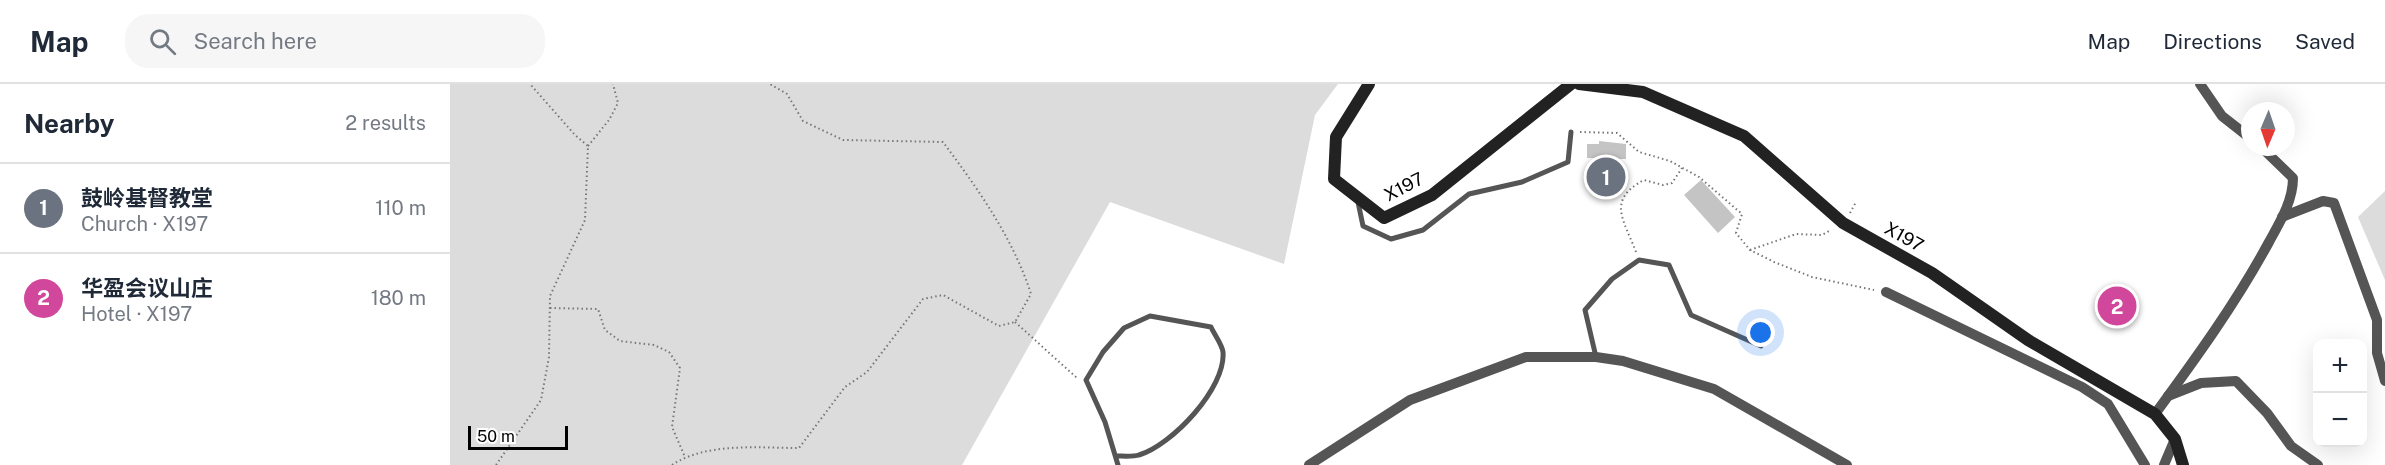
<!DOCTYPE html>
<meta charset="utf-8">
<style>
:root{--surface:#fff;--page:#f6f6f7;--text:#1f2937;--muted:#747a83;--line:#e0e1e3;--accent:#0b8043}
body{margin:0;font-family:"Public Sans","Noto Sans SC",sans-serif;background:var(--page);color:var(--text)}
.controls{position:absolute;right:18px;bottom:18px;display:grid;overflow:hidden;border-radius:12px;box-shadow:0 6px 24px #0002}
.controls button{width:54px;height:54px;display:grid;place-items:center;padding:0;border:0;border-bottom:2px solid var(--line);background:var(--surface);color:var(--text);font:30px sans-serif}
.compass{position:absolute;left:1791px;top:18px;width:54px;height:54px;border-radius:50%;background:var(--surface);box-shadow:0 6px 24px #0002;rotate:182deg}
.scale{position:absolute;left:18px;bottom:15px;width:100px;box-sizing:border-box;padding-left:6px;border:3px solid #000;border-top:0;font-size:16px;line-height:21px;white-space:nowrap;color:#000;-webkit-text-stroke:4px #fff;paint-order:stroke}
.you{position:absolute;left:1311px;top:249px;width:21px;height:21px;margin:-15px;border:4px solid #fff;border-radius:50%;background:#1a73e8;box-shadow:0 0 0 9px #1a73e833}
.badge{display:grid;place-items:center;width:39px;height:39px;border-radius:50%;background:var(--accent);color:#fff;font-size:20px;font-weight:700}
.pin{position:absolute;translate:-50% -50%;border:3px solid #fff;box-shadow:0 2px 6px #0006}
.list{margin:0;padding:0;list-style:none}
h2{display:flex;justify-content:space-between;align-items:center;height:78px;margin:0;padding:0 24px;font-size:26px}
h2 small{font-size:20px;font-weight:400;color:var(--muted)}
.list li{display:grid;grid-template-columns:39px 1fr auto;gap:18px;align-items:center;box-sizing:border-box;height:90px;padding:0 24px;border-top:2px solid var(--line)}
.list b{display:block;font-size:22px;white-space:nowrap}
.list p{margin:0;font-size:20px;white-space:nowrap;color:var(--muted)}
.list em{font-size:20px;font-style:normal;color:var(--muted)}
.icon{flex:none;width:33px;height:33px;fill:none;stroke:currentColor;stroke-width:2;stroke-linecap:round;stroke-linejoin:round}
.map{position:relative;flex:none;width:1935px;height:381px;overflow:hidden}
header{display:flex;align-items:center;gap:36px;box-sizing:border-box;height:84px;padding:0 30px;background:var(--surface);border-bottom:2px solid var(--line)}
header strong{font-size:28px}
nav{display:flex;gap:33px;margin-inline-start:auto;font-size:21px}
.search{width:420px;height:54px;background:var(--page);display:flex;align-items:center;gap:15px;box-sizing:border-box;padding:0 21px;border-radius:24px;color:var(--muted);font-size:22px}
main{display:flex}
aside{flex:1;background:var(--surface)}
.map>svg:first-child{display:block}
.green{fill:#dcdcdc}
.building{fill:#c4c4c4}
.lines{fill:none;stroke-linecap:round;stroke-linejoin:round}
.path{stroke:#777;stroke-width:2;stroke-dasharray:1.5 3;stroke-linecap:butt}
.lane{stroke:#555;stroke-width:5}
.street{stroke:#555;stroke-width:10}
.secondary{stroke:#222;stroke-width:12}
.labels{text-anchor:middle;stroke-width:6;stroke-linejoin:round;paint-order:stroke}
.street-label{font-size:18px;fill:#000;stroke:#fff}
</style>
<header>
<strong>Map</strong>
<div class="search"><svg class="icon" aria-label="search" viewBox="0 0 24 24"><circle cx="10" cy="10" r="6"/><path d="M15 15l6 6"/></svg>Search here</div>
<nav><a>Map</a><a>Directions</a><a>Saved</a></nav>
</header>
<main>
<aside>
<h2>Nearby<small>2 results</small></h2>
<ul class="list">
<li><span class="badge" style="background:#6b7280">1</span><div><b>鼓岭基督教堂</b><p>Church · X197</p></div><em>110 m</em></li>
<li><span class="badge" style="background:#d1479c">2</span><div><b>华盈会议山庄</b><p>Hotel · X197</p></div><em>180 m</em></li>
</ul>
</aside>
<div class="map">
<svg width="1935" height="381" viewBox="0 0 1935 381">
<rect width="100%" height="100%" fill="#fff"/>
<g class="green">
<polygon points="0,0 888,0 865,31 834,180 660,118 512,381 0,381"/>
<polygon points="1935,107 1935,196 1908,133"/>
</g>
<g class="building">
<polygon points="1149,57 1176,60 1176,75 1165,75 1165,111 1146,111 1147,74 1137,74 1137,60 1149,60"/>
<polygon points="1251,96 1285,133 1268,149 1234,111"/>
</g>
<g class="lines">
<g class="path">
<polyline points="1130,48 1167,49 1189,68 1220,77 1249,93 1292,130 1286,149 1300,166 1324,178 1362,193 1424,206"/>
<polyline points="138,62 159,36 168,19 163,0"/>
<polyline points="1400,129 1406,118"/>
<polyline points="1300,166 1346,150 1372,151 1381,146"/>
<path d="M1186,168C1174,136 1156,116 1194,96L1213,101L1222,99L1232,84"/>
<polyline points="100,224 148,225 155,246 170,257 204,261 219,268 230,284 222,343 235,373"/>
<polyline points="565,238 627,294"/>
<polyline points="46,381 91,316 99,273 100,212 135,136 138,62 125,51 80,0"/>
<path d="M222,381C257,358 308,364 349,364L395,303L417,288L473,215L493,211L549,242L565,238L581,210C563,154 528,105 493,58L393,56L353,37L337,10L320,0"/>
</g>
<g class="lane">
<polyline points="908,118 913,142 941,155 973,146 1019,110 1072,98 1118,78 1121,48"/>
<polyline points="1146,273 1135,226 1162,195 1189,176 1219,181 1241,231 1311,262"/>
<path d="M666,372C673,372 683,373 689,371C722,361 776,304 773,268C772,260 764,250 761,243L700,232L674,244L653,268L636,296L655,338L668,381"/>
</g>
<g class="street">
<polyline points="1750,0 1772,32 1800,54"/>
<polyline points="1832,133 1873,117 1884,119 1927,236 1927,269 1935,297"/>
<polyline points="1436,208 1632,303 1658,320 1695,381"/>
<polyline points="1718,312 1751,299 1786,297 1817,329 1841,362 1868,381"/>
<path d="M1705,330C1746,274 1786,219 1819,158C1830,138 1843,117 1843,94L1811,63"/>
<polyline points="859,381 960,316 1076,273 1146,273 1173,277 1264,305 1397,381"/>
<polyline points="1714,381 1725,355"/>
</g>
<g class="secondary">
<polyline points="919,0 886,53 884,95 934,134 982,111 1121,0"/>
<polyline points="1129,0 1193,8 1294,52 1393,139 1482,189 1578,256 1705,330 1725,355 1733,381"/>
</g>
</g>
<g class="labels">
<g class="street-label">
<text transform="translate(954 103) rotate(-27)" y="6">X197</text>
<text transform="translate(1454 153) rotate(29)" y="6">X197</text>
</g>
</g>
</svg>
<div class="controls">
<button>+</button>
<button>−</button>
</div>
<svg class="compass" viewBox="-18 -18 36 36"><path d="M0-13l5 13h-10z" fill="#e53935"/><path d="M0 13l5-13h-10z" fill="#747a83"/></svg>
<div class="scale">50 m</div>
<div class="you"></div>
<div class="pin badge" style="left:1156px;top:93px;background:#6b7280">1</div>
<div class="pin badge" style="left:1667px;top:222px;background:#d1479c">2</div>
</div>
</main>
